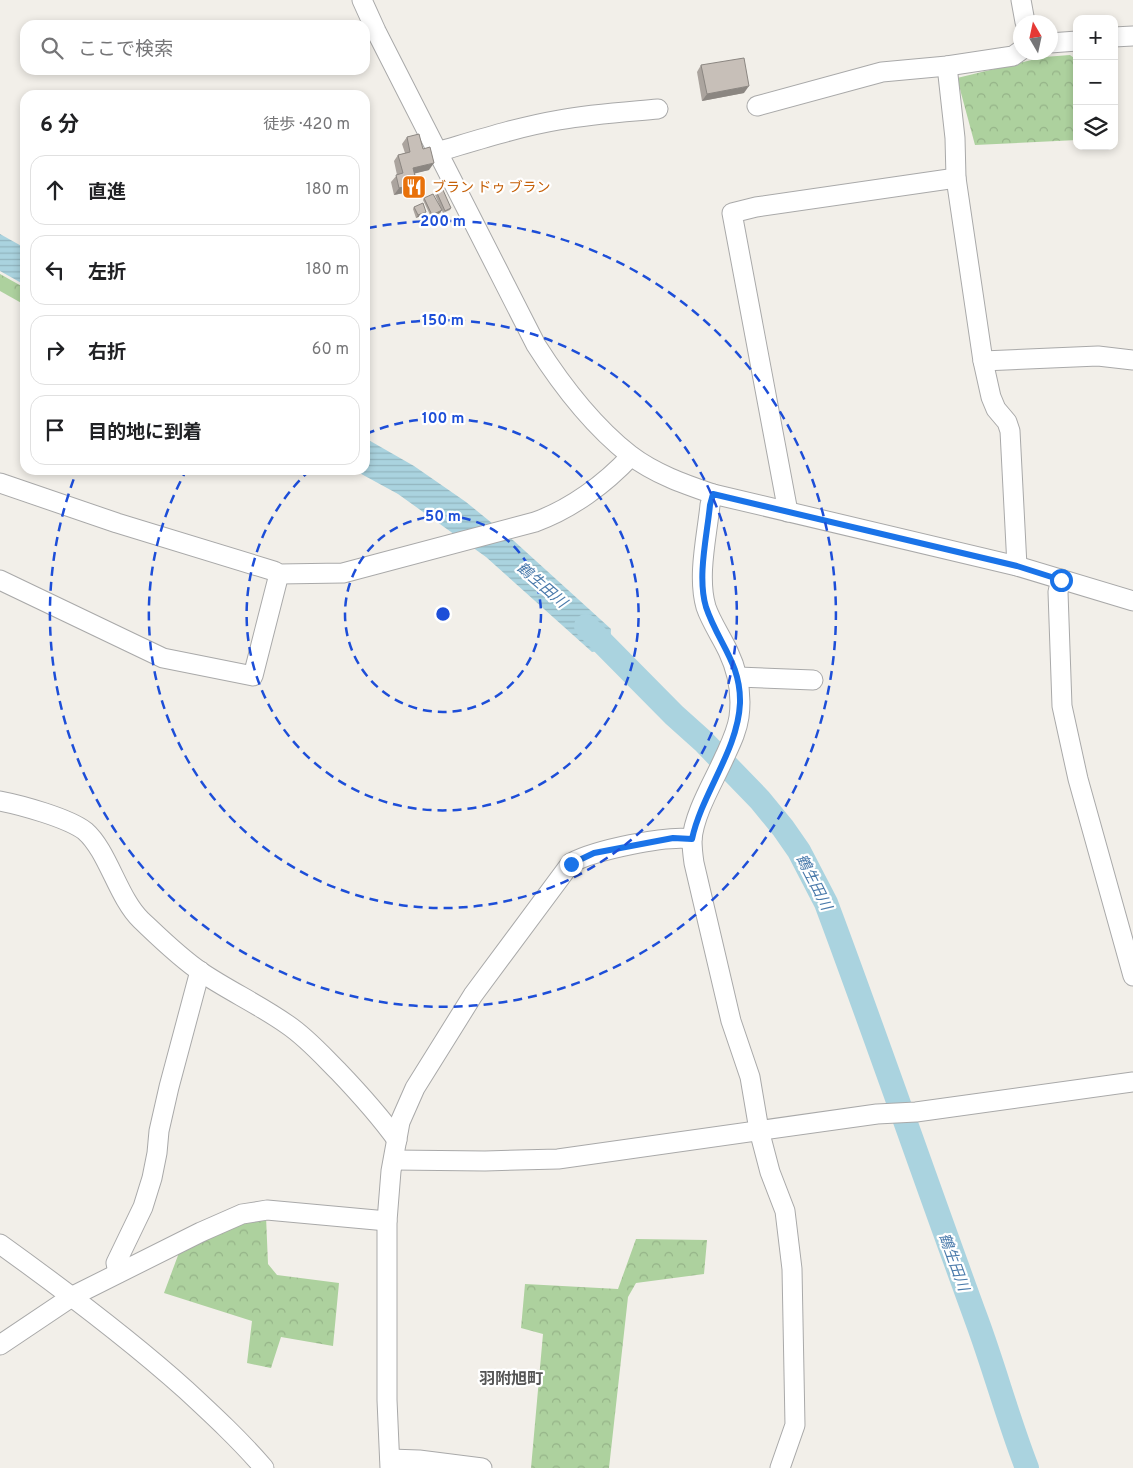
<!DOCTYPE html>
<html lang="ja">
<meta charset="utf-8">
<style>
:root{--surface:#fff;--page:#f2f2f2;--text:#202124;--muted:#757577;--line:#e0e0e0}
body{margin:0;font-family:Overpass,"Noto Sans JP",sans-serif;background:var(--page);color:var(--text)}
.controls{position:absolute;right:15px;top:15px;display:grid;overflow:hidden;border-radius:10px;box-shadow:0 2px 8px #0003}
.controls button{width:45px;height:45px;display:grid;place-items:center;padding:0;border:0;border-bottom:1px solid var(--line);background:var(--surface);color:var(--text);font:25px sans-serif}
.compass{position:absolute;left:1013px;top:15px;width:45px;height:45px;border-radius:50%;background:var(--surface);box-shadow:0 2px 8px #0003;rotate:351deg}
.stop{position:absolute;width:15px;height:15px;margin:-11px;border:4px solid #1a73e8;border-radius:50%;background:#fff}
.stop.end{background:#1a73e8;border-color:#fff;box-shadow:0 1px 5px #0008}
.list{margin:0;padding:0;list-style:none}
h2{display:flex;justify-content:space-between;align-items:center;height:65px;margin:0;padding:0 20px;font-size:21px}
h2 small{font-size:16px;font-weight:400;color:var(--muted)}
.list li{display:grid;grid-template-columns:32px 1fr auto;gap:15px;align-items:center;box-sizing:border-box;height:70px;margin:0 10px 10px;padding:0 10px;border:1px solid var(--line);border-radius:15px}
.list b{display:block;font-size:19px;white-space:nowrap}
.list em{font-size:16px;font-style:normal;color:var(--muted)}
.icon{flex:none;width:28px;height:28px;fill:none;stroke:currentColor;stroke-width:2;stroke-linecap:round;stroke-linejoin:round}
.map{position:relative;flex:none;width:1133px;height:1468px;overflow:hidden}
.search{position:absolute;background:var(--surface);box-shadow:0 2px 8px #0003;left:20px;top:20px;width:350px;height:55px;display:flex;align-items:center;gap:12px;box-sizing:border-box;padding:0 18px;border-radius:15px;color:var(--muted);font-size:19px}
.panel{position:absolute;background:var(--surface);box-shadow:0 2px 8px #0003;left:20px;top:90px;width:350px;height:385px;border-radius:15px}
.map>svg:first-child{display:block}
.forest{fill:url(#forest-crowns)}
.water{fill:url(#water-rules)}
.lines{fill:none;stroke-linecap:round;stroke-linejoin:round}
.river{stroke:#aad3df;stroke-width:24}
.minor-casing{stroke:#a9a9a9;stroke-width:21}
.minor{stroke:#fff;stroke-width:19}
.wall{fill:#aba49e}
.shaded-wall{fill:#8b8681}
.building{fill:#c7bfb8;stroke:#8b8681}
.route{stroke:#1a73e8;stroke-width:6}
.ring{fill:none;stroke:#1d4ed8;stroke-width:2.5;stroke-dasharray:9 6}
.labels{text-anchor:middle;stroke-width:4.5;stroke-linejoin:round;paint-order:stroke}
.food-label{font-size:14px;fill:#c56008;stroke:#fff;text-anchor:start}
.water-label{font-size:15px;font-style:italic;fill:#4a7aab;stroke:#fff}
.quarter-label{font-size:16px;font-weight:bold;fill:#555;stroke:#fff}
.centre{fill:#1d4ed8;stroke:#fff;stroke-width:2.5}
.ring-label{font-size:15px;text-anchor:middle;font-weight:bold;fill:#1d4ed8;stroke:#fff;stroke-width:4.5;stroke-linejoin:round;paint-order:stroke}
</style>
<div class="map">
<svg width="1133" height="1468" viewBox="0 0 1133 1468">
<defs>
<pattern id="forest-crowns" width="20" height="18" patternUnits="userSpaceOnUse" patternTransform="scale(1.25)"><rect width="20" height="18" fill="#add19e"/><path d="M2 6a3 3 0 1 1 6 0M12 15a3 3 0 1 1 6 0" fill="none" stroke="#95b388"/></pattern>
<pattern id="water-rules" width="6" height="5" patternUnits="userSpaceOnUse" patternTransform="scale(1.25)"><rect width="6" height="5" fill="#aad3df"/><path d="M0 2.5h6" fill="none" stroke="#92b5bf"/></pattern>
</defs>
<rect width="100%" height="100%" fill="#f2efe9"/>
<g class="forest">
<polygon points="1070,55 1077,60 1077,140 975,145 957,78 1044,57"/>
<polygon points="0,274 25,288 25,305 0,291"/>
<polygon points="266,1216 268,1264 277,1275 339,1283 333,1346 281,1337 271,1368 247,1363 252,1321 164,1293 180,1250 244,1219"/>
<polygon points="636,1239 707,1240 704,1274 636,1283 628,1297 609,1468 531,1468 543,1334 521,1328 525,1284 618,1289"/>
</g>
<g class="water">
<polygon points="0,234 25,248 25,285 0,271"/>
<polygon points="365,438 414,466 466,502 514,541 611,629 610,649 592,652 486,557 398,494 354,470 365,470"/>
</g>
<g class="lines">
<path class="river" d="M586,626L674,715L703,741L760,800L783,828L799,851L826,903C878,1042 926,1182 977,1321C995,1370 1008,1419 1027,1468"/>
<defs>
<g id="minor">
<path d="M362,0L376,31L536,345C562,386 592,425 630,455C655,474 684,484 713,494L1017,566L1133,601"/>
<polyline points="1021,0 1025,22"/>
<polyline points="1114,37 1133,36"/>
<polyline points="1050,43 1077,41"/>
<polyline points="947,66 955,138 956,178 983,361 991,397 996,409 1007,422 1010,431 1017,566"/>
<polyline points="757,106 882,72 947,66 1013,56 1020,51"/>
<path d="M437,152C478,140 518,127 559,120C592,114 625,112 658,109"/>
<polyline points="983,361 1098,356 1133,360"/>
<path d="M0,483L117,523L274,571L279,574L343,573L535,522C571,509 605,484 631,456"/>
<path d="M713,494L710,505C707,536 697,576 706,607C711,622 721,636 728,651C738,672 742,694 739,717C737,731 731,743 725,756C714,781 694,813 692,840C692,848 693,856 694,863L731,1021L750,1077L759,1130L770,1172L785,1211L792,1269L795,1425L780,1468"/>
<polyline points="788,512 732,213 756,207 956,178"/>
<polyline points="1061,579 1058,592 1062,706 1078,779 1133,976"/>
<polyline points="0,580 163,658 253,676 279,574"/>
<polyline points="738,677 813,680"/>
<path d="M0,801C21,805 68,818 85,831C108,851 118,898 141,920C160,938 179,957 201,972C229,991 260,1005 288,1025C307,1038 322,1055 338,1071C359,1093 379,1115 397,1140"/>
<polyline points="394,1160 485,1161 558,1159 877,1114 916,1112 1133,1082"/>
<path d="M0,1244C64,1290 127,1337 186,1390C213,1415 240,1440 264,1468"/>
<polyline points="118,1273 116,1263 143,1207 152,1178 157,1153 159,1131 169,1087 200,971"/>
<polyline points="0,1345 73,1296 201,1232 242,1214 267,1210 387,1221"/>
<polyline points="390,1459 419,1460 482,1468"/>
<path d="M390,1468L387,1400V1221L391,1171L400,1122L415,1088L473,995L571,863C595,850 666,835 692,839"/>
</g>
</defs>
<use href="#minor" class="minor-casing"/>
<use href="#minor" class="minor"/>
</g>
<g class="wall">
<polygon points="701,65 744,93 702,101 697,72"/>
<polygon points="407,137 423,149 429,170 415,173 417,184 413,191 394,195 391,182 397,175 394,161 398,155 405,153 402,144"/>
<polygon points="437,193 451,208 450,210 443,213 435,195"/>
<polygon points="424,198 442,210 440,213 431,217 423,200"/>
<polygon points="414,207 426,212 425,214 416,218 413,209"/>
</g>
<g class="shaded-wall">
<polygon points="749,86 744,93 702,101 707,94"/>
<polygon points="434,163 429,170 409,175 413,168"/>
<polygon points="417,184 413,191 394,195 399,188"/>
<polygon points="442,210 440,213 431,217 432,215"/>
<polygon points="426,212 425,214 416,218 418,215"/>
</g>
<g class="building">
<polygon points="744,58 749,86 707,94 701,65"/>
<polygon points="419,134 423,149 430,147 434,163 413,168 417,184 399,188 396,175 403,173 398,155 410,152 407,137"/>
<polygon points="443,190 451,208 445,211 437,193"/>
<polygon points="433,194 442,210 432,215 424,198"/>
<polygon points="423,203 426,212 418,215 414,207"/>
</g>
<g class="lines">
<path class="route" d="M571,864L594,853L673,838L692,839C702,793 738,750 740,703C741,663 718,643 706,607C697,577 707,536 710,505L713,494L1017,566L1061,580"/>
</g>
<g class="ring">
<circle cx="443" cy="614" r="98"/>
<path d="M366 434A196 196 0 1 1 309 471"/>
<path d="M367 330A294 294 0 1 1 186 471"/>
<path d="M368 228A393 393 0 1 1 76 473"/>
</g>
<defs>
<symbol id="restaurant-square" viewBox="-11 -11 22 22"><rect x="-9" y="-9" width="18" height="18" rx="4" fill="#e8710a" stroke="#fff"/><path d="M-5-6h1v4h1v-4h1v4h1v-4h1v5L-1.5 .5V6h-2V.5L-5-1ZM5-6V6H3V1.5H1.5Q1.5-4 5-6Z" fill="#fff"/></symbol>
</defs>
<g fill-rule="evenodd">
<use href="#restaurant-square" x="400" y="173" width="28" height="28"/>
</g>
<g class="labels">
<g class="food-label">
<text x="432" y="192">ブラン ドゥ ブラン</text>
</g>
<g class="water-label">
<text transform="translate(542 585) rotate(41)" y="5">鶴生田川</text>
<text transform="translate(814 882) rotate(63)" y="5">鶴生田川</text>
<text transform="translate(954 1262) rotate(70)" y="5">鶴生田川</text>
</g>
<g class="quarter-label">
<text x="511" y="1384">羽附旭町</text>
</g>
</g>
<circle cx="443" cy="614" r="8" class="centre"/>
<g class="ring-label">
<text x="443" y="226">200 m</text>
<text x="443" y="325">150 m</text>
<text x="443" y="423">100 m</text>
<text x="443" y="521">50 m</text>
</g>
</svg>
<div class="controls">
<button>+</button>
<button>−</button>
<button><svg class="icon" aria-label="layers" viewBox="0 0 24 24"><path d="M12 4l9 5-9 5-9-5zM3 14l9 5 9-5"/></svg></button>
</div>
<svg class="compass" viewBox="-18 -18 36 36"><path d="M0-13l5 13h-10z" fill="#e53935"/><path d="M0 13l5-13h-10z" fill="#757577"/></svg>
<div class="stop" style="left:1061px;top:580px"></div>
<div class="stop end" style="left:571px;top:864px"></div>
<div class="search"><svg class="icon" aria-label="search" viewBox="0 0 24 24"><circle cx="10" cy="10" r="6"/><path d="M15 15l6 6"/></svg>ここで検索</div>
<section class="panel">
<h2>6 分<small>徒歩 · 420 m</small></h2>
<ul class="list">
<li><svg class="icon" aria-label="ahead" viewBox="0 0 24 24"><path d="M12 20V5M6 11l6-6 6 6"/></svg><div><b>直進</b></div><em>180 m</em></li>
<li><svg class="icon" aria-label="left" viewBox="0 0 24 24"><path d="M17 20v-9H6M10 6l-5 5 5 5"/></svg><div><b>左折</b></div><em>180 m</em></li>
<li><svg class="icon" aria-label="right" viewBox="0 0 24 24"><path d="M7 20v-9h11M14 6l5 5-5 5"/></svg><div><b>右折</b></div><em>60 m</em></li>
<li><svg class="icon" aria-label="arrive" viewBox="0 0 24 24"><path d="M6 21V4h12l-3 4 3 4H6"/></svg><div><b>目的地に到着</b></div></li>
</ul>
</section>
</div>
